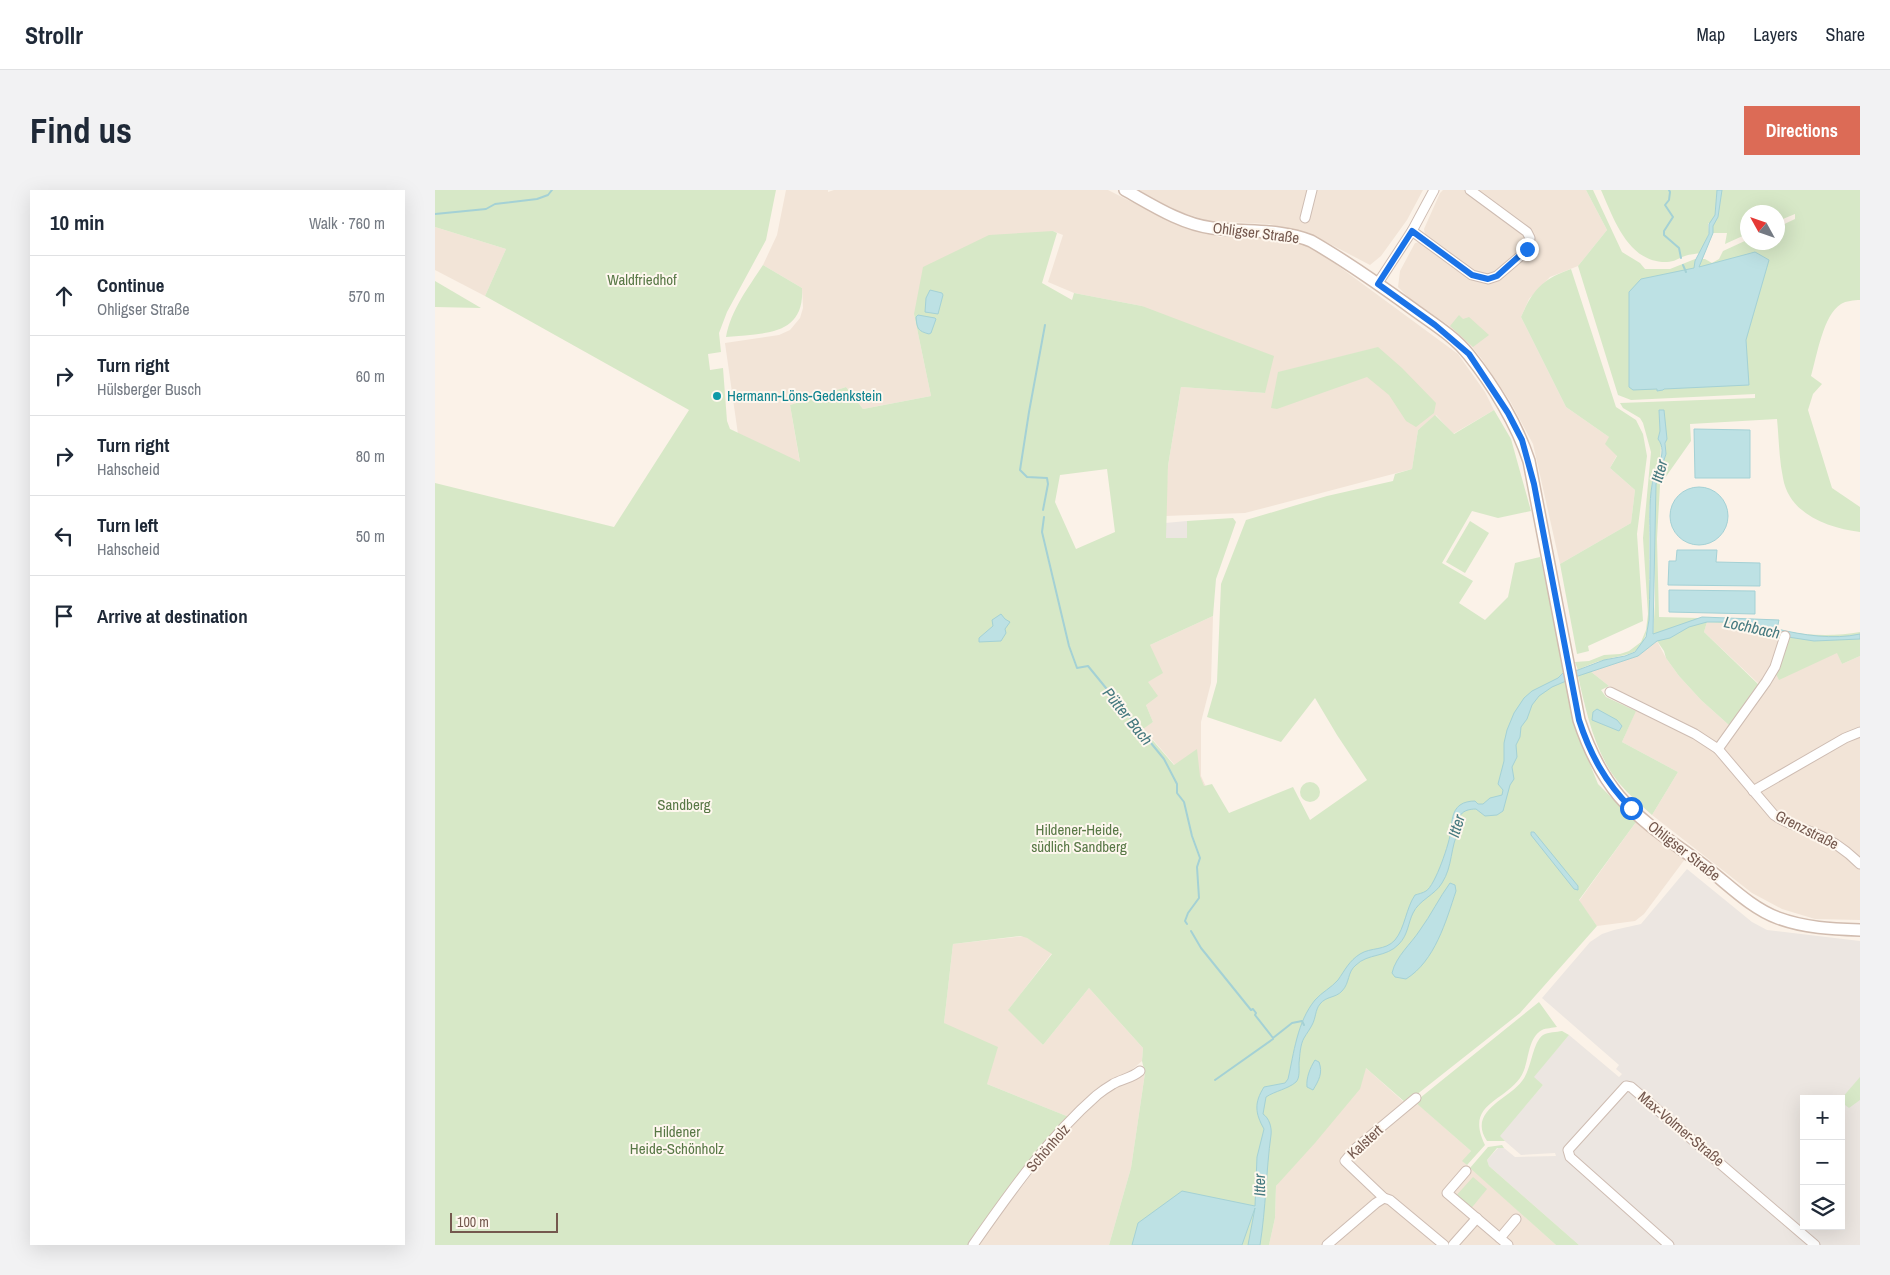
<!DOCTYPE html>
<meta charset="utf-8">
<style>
:root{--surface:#fff;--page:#f2f2f3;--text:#1f2937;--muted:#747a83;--line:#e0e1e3;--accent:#dc6b56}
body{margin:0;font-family:"Archivo Narrow",sans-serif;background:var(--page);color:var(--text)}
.controls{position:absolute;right:15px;bottom:15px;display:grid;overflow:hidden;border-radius:0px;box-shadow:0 5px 20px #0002}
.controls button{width:45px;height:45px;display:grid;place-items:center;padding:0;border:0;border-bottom:1px solid var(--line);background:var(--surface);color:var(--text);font:25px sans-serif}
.compass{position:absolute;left:1305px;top:15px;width:45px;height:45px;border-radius:50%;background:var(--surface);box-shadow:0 5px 20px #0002;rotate:310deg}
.scale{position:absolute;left:15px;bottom:12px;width:108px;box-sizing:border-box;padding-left:5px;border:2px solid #74584e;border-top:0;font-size:14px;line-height:18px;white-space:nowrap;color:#74584e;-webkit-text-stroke:4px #fef7ee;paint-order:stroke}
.stop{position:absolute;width:15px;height:15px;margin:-11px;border:4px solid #1a73e8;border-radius:50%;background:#fff}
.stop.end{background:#1a73e8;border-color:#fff;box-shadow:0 1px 5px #0008}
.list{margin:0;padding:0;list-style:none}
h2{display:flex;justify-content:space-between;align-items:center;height:65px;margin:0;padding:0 20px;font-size:21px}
h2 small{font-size:16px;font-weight:400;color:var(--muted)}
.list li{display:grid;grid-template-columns:32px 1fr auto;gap:15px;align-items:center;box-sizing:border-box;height:80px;padding:0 20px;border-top:1px solid var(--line)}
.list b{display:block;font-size:19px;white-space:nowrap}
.list p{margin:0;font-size:16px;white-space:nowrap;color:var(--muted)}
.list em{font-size:16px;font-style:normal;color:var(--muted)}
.icon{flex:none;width:28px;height:28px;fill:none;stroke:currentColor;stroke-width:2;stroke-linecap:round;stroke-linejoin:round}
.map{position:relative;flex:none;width:1425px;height:1055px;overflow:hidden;border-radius:0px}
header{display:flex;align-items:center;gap:30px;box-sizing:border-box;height:70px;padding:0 25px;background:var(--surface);border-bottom:1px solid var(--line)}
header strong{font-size:24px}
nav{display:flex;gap:28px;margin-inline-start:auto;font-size:18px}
.intro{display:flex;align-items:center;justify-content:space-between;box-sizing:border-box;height:120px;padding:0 30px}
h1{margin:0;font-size:35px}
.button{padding:12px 22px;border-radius:0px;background:var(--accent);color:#fff;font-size:18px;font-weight:700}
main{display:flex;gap:30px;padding:0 30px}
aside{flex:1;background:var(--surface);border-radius:0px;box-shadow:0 5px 20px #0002}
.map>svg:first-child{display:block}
.residential{fill:#f2e4d7}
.industrial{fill:#ece6e1;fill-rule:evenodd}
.green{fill:#d7e8c7;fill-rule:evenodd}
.water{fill:#bde1e4;stroke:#a4d1d5}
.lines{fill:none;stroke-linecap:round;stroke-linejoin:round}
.stream{stroke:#a4d1d5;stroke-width:2}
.street-casing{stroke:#cebcb2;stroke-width:11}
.secondary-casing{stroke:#d1bcaf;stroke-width:14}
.street{stroke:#fff;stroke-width:9}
.secondary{stroke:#fff;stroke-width:11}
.route{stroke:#1a73e8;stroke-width:6}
.culture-dot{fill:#0f9aa8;stroke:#fef7ee;stroke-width:2}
.labels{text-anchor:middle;stroke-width:4;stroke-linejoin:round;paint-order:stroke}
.street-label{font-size:15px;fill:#74584e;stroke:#fef7ee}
.park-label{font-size:15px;fill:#587846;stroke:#fef7ee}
.culture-label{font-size:15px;fill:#0d838f;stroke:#fef7ee;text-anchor:start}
.water-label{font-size:16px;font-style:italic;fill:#45797f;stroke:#fef7ee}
</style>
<header>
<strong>Strollr</strong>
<nav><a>Map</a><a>Layers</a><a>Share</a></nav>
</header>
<div class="intro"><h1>Find us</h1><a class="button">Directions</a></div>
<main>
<aside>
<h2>10 min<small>Walk · 760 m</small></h2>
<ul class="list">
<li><svg class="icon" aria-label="ahead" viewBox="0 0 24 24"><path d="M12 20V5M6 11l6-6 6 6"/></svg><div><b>Continue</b><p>Ohligser Straße</p></div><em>570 m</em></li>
<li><svg class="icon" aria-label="right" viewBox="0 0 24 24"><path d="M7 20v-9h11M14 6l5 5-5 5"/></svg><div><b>Turn right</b><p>Hülsberger Busch</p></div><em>60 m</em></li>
<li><svg class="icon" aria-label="right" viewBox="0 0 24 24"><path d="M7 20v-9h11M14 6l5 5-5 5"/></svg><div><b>Turn right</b><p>Hahscheid</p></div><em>80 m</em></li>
<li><svg class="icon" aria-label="left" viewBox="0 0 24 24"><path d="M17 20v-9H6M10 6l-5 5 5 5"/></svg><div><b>Turn left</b><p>Hahscheid</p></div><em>50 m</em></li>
<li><svg class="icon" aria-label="arrive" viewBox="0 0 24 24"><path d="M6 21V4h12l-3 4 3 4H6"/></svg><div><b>Arrive at destination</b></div></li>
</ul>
</aside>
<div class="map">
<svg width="1425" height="1055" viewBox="0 0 1425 1055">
<rect width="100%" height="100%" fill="#fbf2e8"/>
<g class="residential">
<polygon points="351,0 393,0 393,2 399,0 673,0 743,35 785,47 827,47 867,54 887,64 1023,164 1050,202 1059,220 1018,244 1001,225 983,240 977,279 810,323 730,326 733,276 746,197 830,203 707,116 639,103 613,92 628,45 618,41 479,124 496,206 428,219 411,197 355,215 365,273 303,244 290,153 344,145 355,140 365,128 368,118 367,98 328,75 342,45"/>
<polygon points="699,0 988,0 972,30 946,66 935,75 874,43 834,34 774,31 739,20"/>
<polygon points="1008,0 1151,0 1172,40 1143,76 1115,87 1094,109 1086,127 1131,217 1174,247 1182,265 1175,278 1200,300 1196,333 1125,374 1098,254 1075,211 1046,168 1037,157 1013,135 974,108 963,97 965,81 980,53 985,52 990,45 989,39 1005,3"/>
<polygon points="0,37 71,59 50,106 0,80"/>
<polygon points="778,426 776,493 766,532 766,586 771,597 756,594 708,538 718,532 711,515 715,455"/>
<polygon points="1272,432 1312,435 1403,463 1407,474 1425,466 1425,730 1380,729 1347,719 1317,703 1217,625 1243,582 1187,552 1204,513 1174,496 1155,481 1203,466 1222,451 1231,468 1244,486 1266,510 1295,536 1324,494 1269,442"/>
<polygon points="1201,632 1250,669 1209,724 1200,731 1162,736 1144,711"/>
<polygon points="589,746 617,763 574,819 608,855 654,798 708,858 707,871 693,883 674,890 658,901 634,927 552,894 509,833 518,754"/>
<polygon points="931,878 970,913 976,908 1036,961 1028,971 1121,1055 834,1055 840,1028 841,996"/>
<polygon points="710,883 696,978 674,1055 542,1055 629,942 663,909 678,898 698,891"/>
</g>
<g class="industrial">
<polygon points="752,331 752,348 731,349 730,333"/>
<path d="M1252,679L1317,732L1332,740L1425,751V1055H1144L1054,976L1052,970L1063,958H1069L1080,967L1121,966L1120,963L1086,965L1064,946L1108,895L1098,887L1134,845L1184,887L1187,884L1181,879L1184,875L1107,808L1155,752L1167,744L1179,740L1206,734ZM1369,909H1406V1036H1369Z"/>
</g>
<g class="green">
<path d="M0,0H341L331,50L292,122L284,143L286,162L273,164L275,180L288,178L292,231L295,239L365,272L355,215L411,197L428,219L496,206L479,124L488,77L554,45L618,41L622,43L607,93L637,110L639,103L707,116L839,166L830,203L746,197L733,276L731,348H752V331L798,328L801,332L781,389L778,426L715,455L728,483L713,492L723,506L711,515L718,532L708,539L739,575L762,559L765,586L769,596L777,594L794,623L858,597L875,630L932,590L902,545L880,508L846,552L772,527L782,492L786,394L811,330L892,306L958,291L960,284L977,279L983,240L1000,225L1019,244L1059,220L1076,249L1096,321L1063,328L1037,321L1007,373L1038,391L1024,413L1050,430L1073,407L1080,373L1105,367L1119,428L1127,476L1146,552L1163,594L1201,632L1144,710L1162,736L1085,823L971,913L931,878L925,899L880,953L841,996L840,1028L834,1055H674L696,978L710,883L707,871L708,858L654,798L608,855L573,820L617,764L592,748L586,746L518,754L509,833L563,857L552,894L634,927L536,1055H0V293L179,337L254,220L50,106L71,59L0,37ZM672,279L680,342L641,359L620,312L625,285Z"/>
<path d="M1151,0H1158L1187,62L1205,73L1210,79H1235L1260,69H1270L1277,73L1284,69L1288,61L1312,50V52H1342L1343,37L1360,29V24L1343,31L1342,22H1312V44L1290,54L1292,43H1278V36L1273,33L1274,43L1266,63C1261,64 1255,64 1250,66C1244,68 1239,72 1232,72C1193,73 1179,29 1166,0H1425V110C1419,110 1411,111 1406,114C1388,125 1382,166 1376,186L1387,194L1378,204L1373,220L1397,298L1425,317V342C1393,338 1354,324 1348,288C1344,269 1344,249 1342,229L1255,234L1256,251L1225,295L1222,349L1224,427L1344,430L1342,439L1348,440L1347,446L1312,435L1272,432L1269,442L1324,495L1295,536L1266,510L1244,486L1231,468L1229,461L1218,445L1220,414L1219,328L1221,294L1231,264L1229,220H1224L1225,241L1224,250L1226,253L1225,274L1217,293L1214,322V430C1207,467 1202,461 1169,470C1160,472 1151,476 1143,480L1140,472L1154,471L1169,465L1185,464L1194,461L1206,452L1211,440L1213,424L1208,348L1216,262L1208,233L1205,228L1188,218L1185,213L1320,208V204L1196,210L1183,205L1143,76L1172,40Z"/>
<path d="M328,75L367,98C370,147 327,143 291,147C296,120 313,98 328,75Z"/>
<path d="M1136,79L1181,217L1201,230L1208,244L1212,266L1202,344L1208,431L1153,456L1154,461L1142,464L1125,374L1196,333L1200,300L1175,278L1182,266L1170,254L1174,247L1131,217L1086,127C1098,99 1108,89 1136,79Z"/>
<polygon points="0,91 46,118 0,117"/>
<polygon points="1024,125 1028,129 1034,127 1054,145 1038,157 1015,136"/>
<polygon points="943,157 967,178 1001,213 999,223 981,237 971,231 954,205 932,187 842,219 836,218 843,182"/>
<polygon points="1035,331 1054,343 1030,383 1011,372"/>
<path d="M1355,442C1376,446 1404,446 1425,442V466L1407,474L1402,463L1344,490L1341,484Z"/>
<path d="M1155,481L1174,496L1166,500L1171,507L1201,521L1187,552L1243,582L1217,625C1206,615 1194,605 1184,593C1160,564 1151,521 1143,486Z"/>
<circle cx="875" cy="602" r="10"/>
<path d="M1104,812L1122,837C1118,838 1111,838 1107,840C1091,849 1095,874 1085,888C1067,913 1030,914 1050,955L1032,975L1027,971L1036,961L980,912Z"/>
<path d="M1127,841L1134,845L1099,887L1108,895L1065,946L1070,951H1052C1032,921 1074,909 1087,891C1097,879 1097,853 1108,845C1113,842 1122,842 1127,841Z"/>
<polygon points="1425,887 1425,910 1414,918 1406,912 1406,909"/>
<polygon points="1067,955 1069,958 1062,958 1052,970 1054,976 1144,1055 1121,1055 1035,978 1053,957"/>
<polygon points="1038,987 1052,999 1034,1021 1019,1008"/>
</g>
<g class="water">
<polygon points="1282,0 1287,0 1283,27 1278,36 1278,43 1264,77 1320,62 1334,70 1311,150 1314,195 1229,199 1228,200 1222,201 1222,199 1198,200 1194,197 1194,102 1206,89 1259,78 1260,71 1274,44 1274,34 1280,25"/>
<polygon points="495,100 507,103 508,105 503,124 490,122 491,108"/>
<path d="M483,125L500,128L501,129L496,143L494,144C483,141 482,139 481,127Z"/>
<path d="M1224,220H1229L1232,249L1230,253L1231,264L1221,294L1218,444L1267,427L1344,430L1342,439C1368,445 1398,450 1425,444V449L1379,451L1353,447L1312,435L1289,432H1272L1254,437L1235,448L1222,451L1203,466L1143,486L1117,497L1104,506L1097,515L1092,529L1086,537L1085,547L1081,555L1082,567L1077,577L1079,589L1075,595L1068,621L1062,625L1050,626L1041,619C1027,619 1021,626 1024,640C1015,657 1018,676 1007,693C1000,705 984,710 978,723C973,733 973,745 964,754C951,768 933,763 921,775C912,782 915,793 907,801C901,808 891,806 885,814C880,820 881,828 877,835C875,839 872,843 869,848C865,855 865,865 864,873C864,879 865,888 861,892C853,899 840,901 831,907L828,924C834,928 837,937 836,945C831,981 831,1018 825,1055H813L820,1018L807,1055H697L703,1033L747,1001L820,1016L822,967L829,939C820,923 819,913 829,897L850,893L853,889C859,863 862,832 880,810C887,802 896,798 903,790C910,780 914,771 925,764C936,757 950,761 960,750C970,738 971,718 980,705C983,704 988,703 991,701C1000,696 1015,652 1016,640C1017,631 1017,621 1025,615C1029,612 1035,611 1040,611L1043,614H1048L1055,608L1067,605L1068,600L1063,594L1069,571V553L1072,540L1079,523L1089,508L1097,501L1123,488L1128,483L1143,480L1169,470L1190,466L1200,462L1211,447L1214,430C1215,403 1215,376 1215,349C1215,331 1214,313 1217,295C1219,281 1234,263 1223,249L1225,241Z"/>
<polygon points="1259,239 1315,240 1315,288 1260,288"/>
<circle cx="1264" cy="326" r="29"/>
<polygon points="1242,360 1282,360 1281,372 1325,373 1325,396 1233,395 1234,371 1241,371"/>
<polygon points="1234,400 1320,401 1320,424 1234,422"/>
<polygon points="566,424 570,429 575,432 570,439 571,443 566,451 544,452 544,448 558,436 557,430"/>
<polygon points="1162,519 1182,530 1187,536 1184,541 1157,530 1158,522"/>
<polygon points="1096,642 1099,642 1143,696 1143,700 1139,699 1096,645"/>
<path d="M1015,693L1020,695L1021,701C1011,731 1000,771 971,789L960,787L957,783C961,766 976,754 985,740C996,725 1004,708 1015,693Z"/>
<path d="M880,870L884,872C888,883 884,890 878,900L872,897C871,888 875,878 880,870Z"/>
</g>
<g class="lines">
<g class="stream">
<polyline points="1234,0 1235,2 1234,10 1230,15 1238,27 1229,41 1229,45 1244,58 1246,68"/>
<polyline points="0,24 51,19 60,14 102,9 113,5 117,0"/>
<polyline points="1248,75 1251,82"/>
<polyline points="608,320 613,294 612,288 592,287 585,280 594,222 610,135"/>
<polyline points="609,327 607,342 634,456 642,478 653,476 729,569 742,594 742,603 749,612 757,646 765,668 762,677 764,708 753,723 750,731 752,734"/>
<polyline points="756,741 766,758 816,820 818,819 821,823 820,825 838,848 857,833 867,831 869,835"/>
<polyline points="780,890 838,849"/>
</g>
<defs>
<g id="street">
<polyline points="870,28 877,0"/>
<polyline points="977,41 1037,85 1053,89 1062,86 1089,63 1094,56 1095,48 1092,42 1035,0"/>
<polyline points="943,93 977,41 999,0"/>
<path d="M1175,502L1260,544L1283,559L1339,625C1352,634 1366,638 1379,643C1397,650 1412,661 1425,674"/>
<polyline points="1283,559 1331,492 1340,477 1350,446"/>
<polyline points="1318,601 1410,548 1425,542"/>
<polyline points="981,908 921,958 910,971 949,1008 955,1010 1009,1055"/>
<polyline points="1031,981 1012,1003 1073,1055"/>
<polyline points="1065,1048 1081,1029"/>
<path d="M538,1055C575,1002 614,947 662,905C667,901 673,897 678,894C687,889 697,888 705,881"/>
<polyline points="892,1055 941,1013 949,1008"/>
<polyline points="1018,1055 1042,1028"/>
<polyline points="1234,1055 1135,967 1133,960 1191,896 1196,897 1380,1055"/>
</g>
<path id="secondary" d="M690,0C717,15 746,34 777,38C810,43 844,38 876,51C911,71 945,95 978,119C997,133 1019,146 1034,165C1058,195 1082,234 1094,271L1144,530C1153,557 1165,583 1184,606C1209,635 1242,655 1272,678C1294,695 1316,718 1343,728C1370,738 1397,739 1425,740"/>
</defs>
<use href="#street" class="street-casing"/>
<use href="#secondary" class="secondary-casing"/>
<use href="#street" class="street"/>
<use href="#secondary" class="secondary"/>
</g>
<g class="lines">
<path class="route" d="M1092,59L1062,86L1053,89L1037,85L977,41L943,94L1000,135L1034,164L1073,223L1087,250L1099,294L1144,530C1155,564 1170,592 1196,618"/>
</g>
<circle class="culture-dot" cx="282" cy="206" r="5"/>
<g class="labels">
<g class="street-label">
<text transform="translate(821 43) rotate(7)" y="5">Ohligser Straße</text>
<text transform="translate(1372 640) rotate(27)" y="5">Grenzstraße</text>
<text transform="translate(1249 661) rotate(38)" y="5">Ohligser Straße</text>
<text transform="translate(1246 939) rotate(40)" y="5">Max-Volmer-Straße</text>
<text transform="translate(930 952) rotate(-43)" y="5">Kalstert</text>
<text transform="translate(613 958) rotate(-49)" y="5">Schönholz</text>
</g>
<g class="park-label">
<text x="207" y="95">Waldfriedhof</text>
<text x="249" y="620">Sandberg</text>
<text x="644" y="645">Hildener-Heide,<tspan x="644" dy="17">südlich Sandberg</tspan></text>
<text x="242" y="947">Hildener<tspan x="242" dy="17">Heide-Schönholz</tspan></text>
</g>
<g class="culture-label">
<text x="292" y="211">Hermann-Löns-Gedenkstein</text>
</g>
<g class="water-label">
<text transform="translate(1224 281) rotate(-75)" y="6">Itter</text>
<text transform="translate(1317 437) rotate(12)" y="6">Lochbach</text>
<text transform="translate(693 526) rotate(51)" y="6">Pütter Bach</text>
<text transform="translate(1021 636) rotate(-73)" y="6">Itter</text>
<text transform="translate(824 995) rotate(-91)" y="6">Itter</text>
</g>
</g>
</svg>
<div class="controls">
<button>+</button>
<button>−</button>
<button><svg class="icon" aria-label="layers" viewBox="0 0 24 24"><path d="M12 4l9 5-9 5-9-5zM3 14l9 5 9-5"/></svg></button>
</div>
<svg class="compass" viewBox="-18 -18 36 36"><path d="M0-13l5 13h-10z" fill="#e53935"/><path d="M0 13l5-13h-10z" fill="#747a83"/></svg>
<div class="scale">100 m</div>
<div class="stop" style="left:1196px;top:618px"></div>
<div class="stop end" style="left:1092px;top:59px"></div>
</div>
</main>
